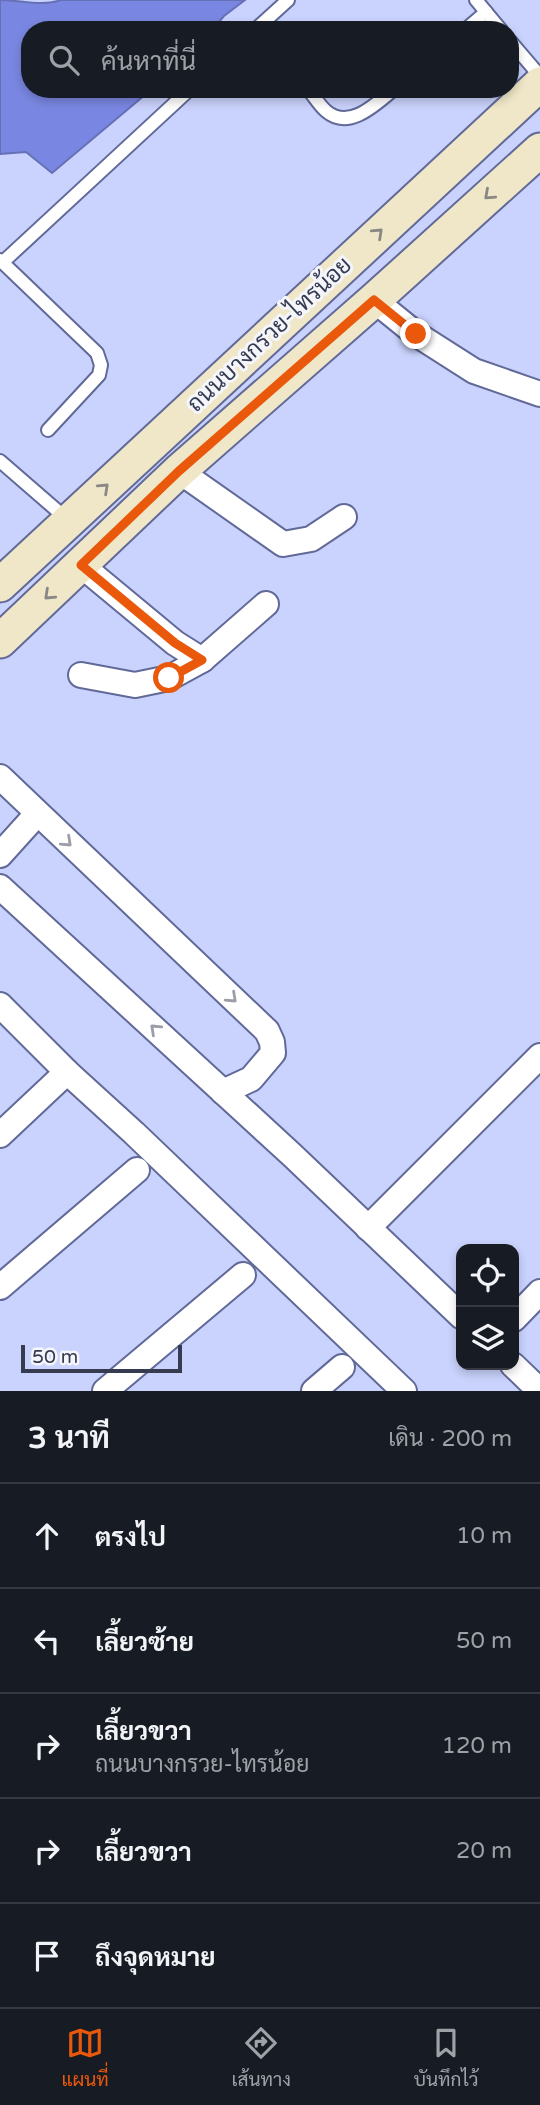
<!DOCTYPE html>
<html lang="th">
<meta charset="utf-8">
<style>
:root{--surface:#171b24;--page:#242831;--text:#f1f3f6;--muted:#9ea1a6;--line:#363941;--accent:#ea580c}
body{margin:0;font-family:"Varela Round",Sarabun,sans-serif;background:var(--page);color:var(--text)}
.controls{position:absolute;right:21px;bottom:21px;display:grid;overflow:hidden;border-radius:14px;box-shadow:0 4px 10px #0003}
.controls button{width:63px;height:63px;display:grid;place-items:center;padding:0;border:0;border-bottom:2px solid var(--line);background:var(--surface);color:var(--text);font:35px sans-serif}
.scale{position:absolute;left:21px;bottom:18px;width:161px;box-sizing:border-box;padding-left:7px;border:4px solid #373b50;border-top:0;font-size:19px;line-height:24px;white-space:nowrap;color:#373b50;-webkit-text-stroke:5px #f4f6fb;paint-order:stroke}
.stop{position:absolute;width:21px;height:21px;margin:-16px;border:5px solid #ea580c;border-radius:50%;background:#fff}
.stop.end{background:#ea580c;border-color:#fff;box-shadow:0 2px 7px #0008}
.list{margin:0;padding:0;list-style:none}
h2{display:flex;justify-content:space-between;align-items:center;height:91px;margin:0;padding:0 28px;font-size:30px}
h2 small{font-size:23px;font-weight:400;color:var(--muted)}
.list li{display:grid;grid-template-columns:46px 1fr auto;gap:21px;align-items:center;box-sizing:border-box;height:105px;padding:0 28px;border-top:2px solid var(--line)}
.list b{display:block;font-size:26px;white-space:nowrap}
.list p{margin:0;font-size:23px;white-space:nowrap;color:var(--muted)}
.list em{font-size:23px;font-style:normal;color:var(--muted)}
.icon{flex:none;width:38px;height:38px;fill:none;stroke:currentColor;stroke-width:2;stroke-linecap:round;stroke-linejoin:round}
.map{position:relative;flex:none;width:540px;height:1391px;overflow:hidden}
.search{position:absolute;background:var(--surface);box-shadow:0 4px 10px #0003;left:21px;right:21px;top:21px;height:77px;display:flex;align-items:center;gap:18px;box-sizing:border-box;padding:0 24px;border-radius:28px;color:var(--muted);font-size:26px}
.sheet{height:616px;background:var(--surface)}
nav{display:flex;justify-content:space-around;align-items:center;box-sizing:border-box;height:98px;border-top:2px solid var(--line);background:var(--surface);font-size:19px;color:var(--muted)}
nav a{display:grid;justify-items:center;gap:4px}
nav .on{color:var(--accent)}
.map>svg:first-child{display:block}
.water{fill:#7a87e2;stroke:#6670b6;stroke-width:2}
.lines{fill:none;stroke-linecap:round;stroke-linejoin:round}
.service-casing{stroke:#616998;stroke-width:16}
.minor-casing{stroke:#616998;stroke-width:28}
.secondary-casing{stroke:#616998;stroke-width:37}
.service{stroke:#fff;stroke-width:12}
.minor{stroke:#fff;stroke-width:24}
.secondary{stroke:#efe7c7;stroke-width:33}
.oneway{stroke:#8a8886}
.oneway2{stroke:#9b9da8}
.route{stroke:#ea580c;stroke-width:9}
.labels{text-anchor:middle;stroke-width:6;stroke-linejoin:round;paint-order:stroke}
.street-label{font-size:23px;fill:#373b50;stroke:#f4f6fb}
</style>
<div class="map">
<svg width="540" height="1391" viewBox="0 0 540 1391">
<rect width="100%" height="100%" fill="#cad3fd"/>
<path class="water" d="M0,0C21,0 41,7 61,0H245L224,16L212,30H30V89H152L52,173L26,152L0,154Z"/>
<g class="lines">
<defs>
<g id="service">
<polyline points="476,0 501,30"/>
<polyline points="255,30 288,0"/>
<polyline points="465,30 486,12"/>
<polyline points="510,41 540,76"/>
<path d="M308,89C314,96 319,105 326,111C349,131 376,104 394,89"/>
<polyline points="0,260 97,353 101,365 99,375 48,430"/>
<polyline points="3,262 190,89"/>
<polyline points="0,461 68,520"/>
</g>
<g id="minor">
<polyline points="374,300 416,334 474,371 540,394"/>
<polyline points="179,471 283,544 311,539 344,517"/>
<polyline points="81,565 175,643 202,660 266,604"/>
<polyline points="81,675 135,685 169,678 202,660"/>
<polyline points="0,777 267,1031 272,1042 273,1053 251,1079 223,1092"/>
<polyline points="0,855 37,814"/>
<polyline points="0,887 292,1155 461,1316"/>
<polyline points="0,1005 67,1072 134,1133 404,1391"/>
<polyline points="0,1135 67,1072"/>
<polyline points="368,1228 540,1056"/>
<polyline points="0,1287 137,1170"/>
<polyline points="514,1319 540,1292"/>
<polyline points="513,1365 540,1391"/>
<polyline points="105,1391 243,1275"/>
<polyline points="314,1391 342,1367"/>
</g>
<g id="secondary">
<polyline points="0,585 540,84"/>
<polyline points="0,641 179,471 374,300 540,150"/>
</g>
</defs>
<use href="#service" class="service-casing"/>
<use href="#minor" class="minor-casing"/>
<use href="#secondary" class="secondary-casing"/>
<use href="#service" class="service"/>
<use href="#minor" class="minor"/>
<use href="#secondary" class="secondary"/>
</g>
<defs><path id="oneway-chevron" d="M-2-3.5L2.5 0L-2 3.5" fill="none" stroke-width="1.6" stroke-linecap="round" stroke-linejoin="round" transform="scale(1.75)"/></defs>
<g class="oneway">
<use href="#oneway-chevron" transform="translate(489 195) rotate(138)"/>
<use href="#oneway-chevron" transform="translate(378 233) rotate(-43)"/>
<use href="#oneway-chevron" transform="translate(104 488) rotate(-43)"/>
<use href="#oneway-chevron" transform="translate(49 595) rotate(137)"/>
</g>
<g class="oneway2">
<use href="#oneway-chevron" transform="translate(67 842) rotate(43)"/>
<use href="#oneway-chevron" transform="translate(232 998) rotate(43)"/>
<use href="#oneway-chevron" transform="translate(155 1029) rotate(-137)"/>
</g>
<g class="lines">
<polyline class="route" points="169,678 202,660 175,643 81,565 179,471 374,300 416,334"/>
</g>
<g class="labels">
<g class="street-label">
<text transform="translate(269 334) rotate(-43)" y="8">ถนนบางกรวย-ไทรน้อย</text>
</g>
</g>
</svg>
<div class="controls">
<button><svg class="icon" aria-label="locate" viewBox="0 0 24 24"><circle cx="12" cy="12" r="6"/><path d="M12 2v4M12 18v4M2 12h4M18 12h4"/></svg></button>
<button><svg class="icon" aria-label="layers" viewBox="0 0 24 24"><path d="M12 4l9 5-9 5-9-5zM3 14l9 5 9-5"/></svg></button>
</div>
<div class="scale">50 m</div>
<div class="stop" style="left:169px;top:678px"></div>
<div class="stop end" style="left:416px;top:334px"></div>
<div class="search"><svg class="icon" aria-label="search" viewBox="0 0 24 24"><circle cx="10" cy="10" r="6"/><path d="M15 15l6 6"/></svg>ค้นหาที่นี่</div>
</div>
<section class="sheet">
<h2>3 นาที<small>เดิน · 200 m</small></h2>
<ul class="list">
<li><svg class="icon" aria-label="ahead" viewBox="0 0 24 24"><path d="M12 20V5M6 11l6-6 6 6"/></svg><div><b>ตรงไป</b></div><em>10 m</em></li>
<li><svg class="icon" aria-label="left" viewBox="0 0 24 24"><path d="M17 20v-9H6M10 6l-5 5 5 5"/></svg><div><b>เลี้ยวซ้าย</b></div><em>50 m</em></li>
<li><svg class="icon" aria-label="right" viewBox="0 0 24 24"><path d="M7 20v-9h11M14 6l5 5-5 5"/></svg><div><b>เลี้ยวขวา</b><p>ถนนบางกรวย-ไทรน้อย</p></div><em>120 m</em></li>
<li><svg class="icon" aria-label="right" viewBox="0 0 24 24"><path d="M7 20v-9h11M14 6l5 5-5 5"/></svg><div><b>เลี้ยวขวา</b></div><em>20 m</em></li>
<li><svg class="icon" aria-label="arrive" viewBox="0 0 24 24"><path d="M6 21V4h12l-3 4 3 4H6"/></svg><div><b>ถึงจุดหมาย</b></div></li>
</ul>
</section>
<nav>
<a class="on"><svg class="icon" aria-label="map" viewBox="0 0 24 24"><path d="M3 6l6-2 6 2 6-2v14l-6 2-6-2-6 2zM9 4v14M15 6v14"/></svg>แผนที่</a>
<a><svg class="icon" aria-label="directions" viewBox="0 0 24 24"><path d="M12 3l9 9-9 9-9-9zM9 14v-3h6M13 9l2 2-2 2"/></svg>เส้นทาง</a>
<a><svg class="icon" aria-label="saved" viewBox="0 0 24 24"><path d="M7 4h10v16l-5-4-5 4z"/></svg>บันทึกไว้</a>
</nav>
